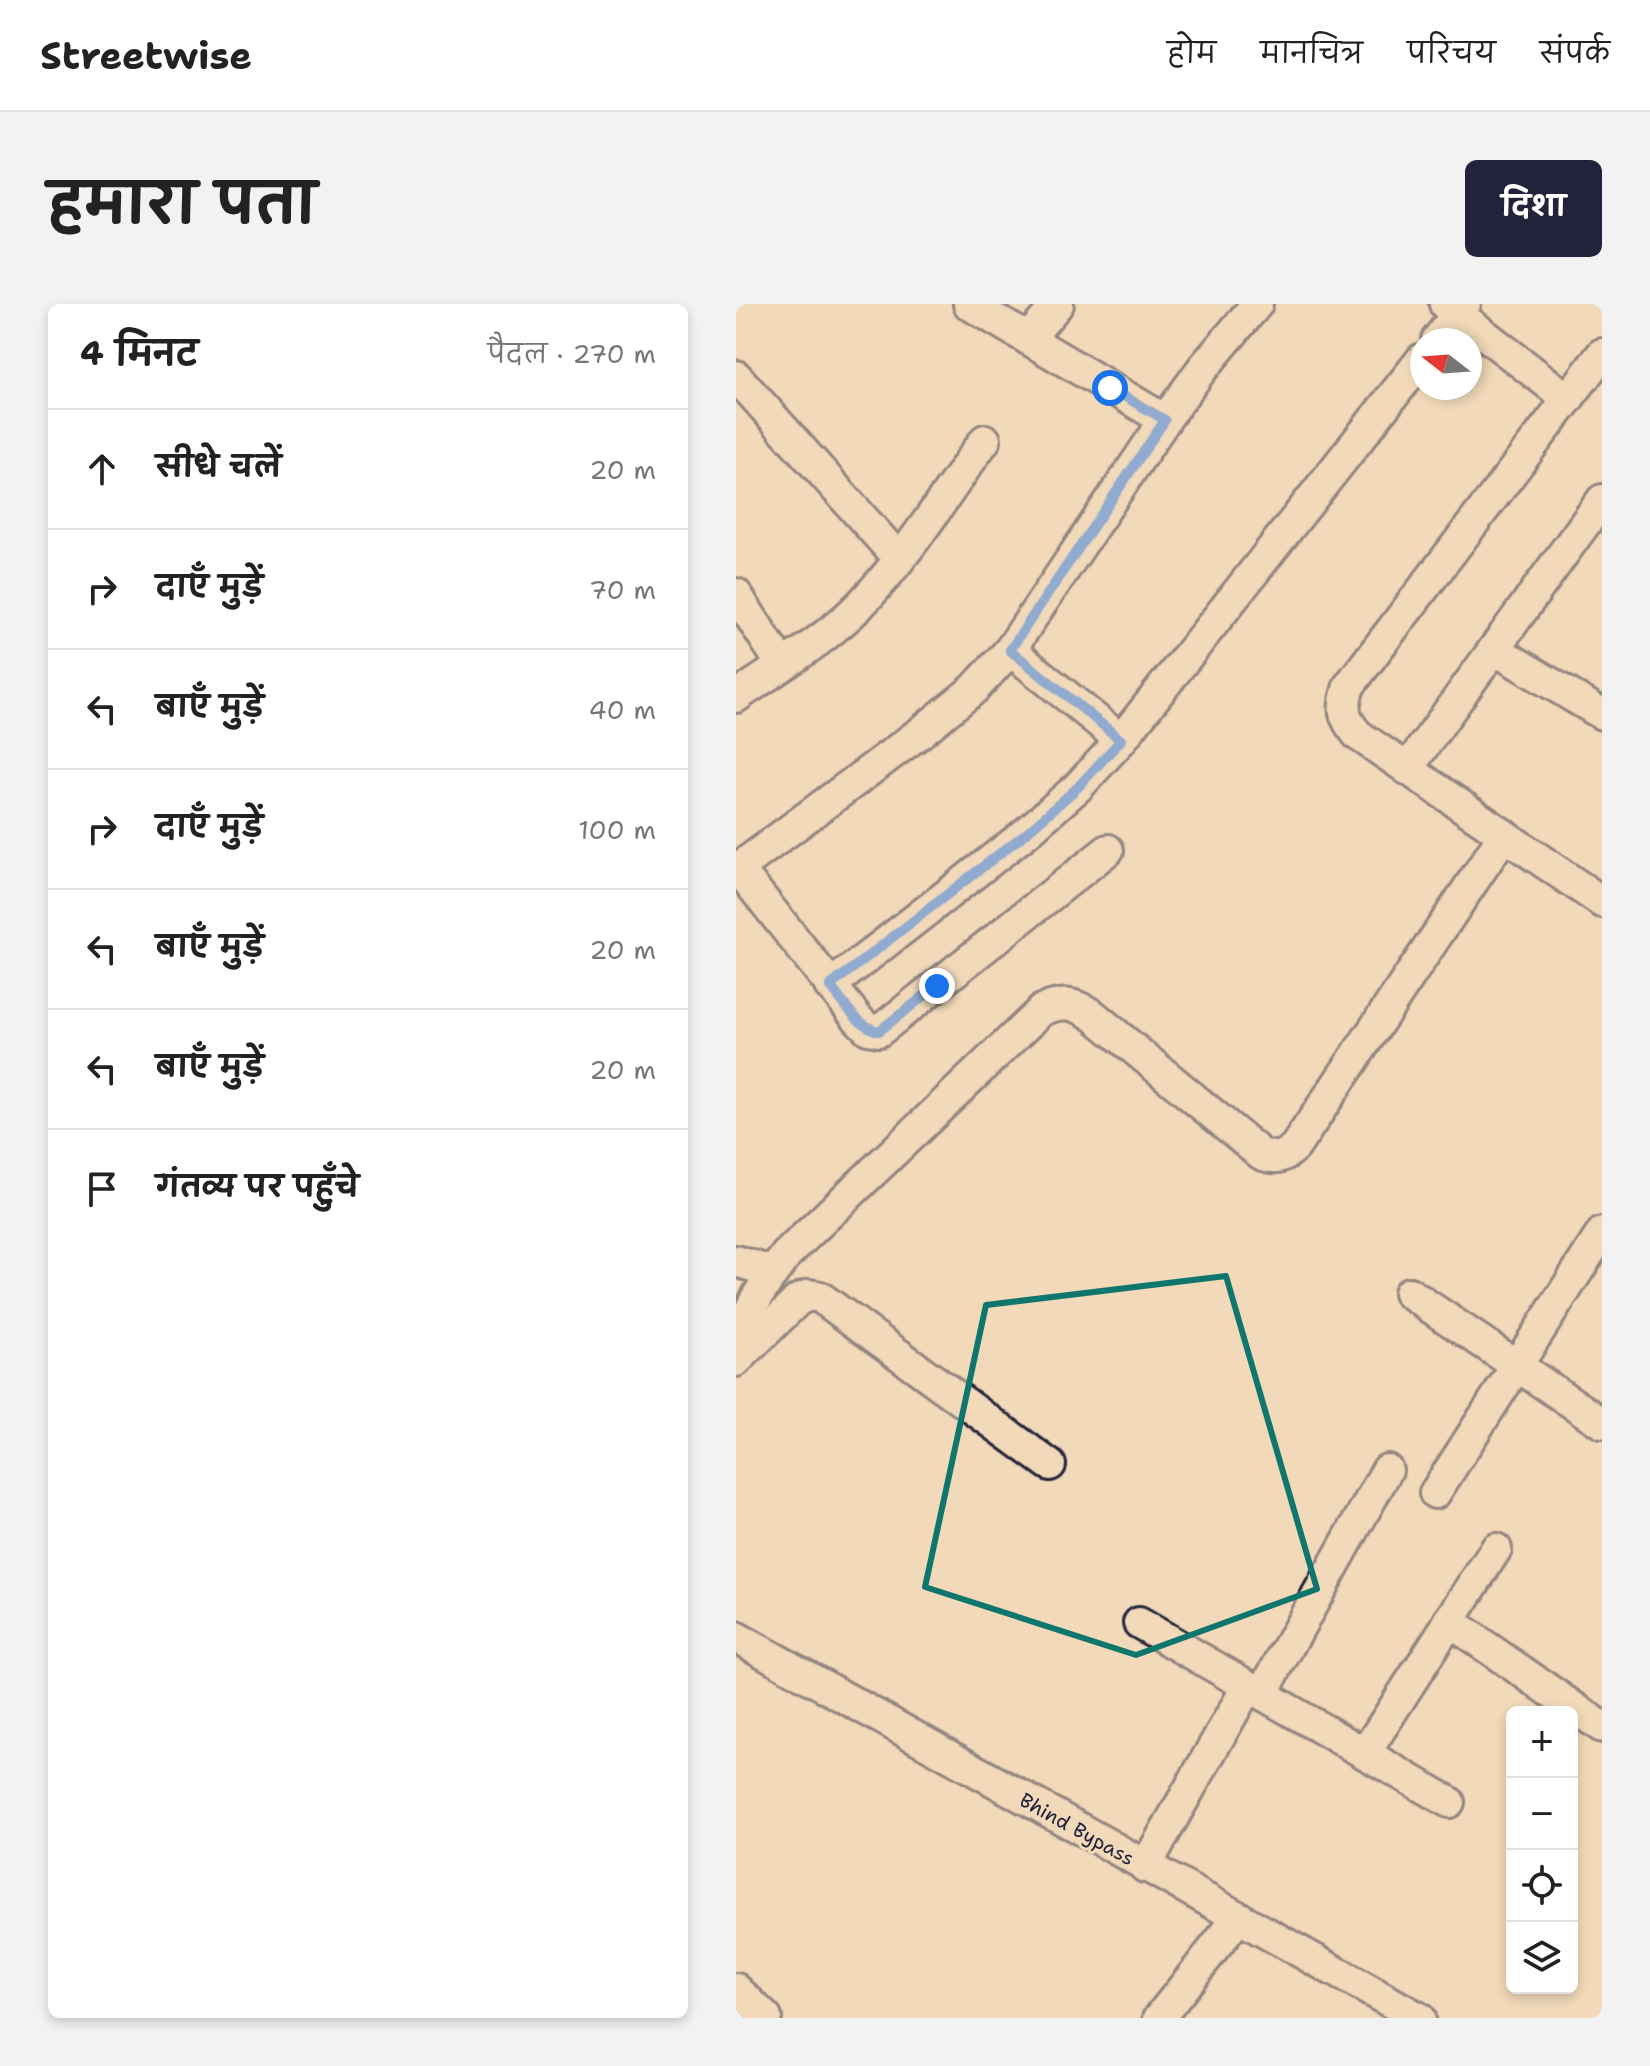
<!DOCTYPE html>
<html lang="hi">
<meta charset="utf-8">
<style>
:root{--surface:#fff;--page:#f2f2f2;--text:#222;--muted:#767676;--line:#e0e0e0;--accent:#22223b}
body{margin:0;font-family:"Shantell Sans","Playpen Sans Deva",sans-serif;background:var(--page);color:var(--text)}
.controls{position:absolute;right:24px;bottom:24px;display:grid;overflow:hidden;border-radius:12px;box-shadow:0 4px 12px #0003}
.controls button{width:72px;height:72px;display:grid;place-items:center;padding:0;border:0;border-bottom:2px solid var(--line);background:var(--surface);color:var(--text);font:40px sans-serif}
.compass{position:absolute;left:674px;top:24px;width:72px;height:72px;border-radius:50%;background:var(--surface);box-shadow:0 4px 12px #0003;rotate:287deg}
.stop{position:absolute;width:24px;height:24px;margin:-18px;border:6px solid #1a73e8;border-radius:50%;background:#fff}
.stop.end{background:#1a73e8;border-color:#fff;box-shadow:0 2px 8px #0008}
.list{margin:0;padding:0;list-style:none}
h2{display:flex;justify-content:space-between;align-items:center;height:104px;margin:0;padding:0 32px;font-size:34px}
h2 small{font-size:26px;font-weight:400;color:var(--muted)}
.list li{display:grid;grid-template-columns:52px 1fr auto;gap:24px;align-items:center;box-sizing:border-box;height:120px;padding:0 32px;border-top:2px solid var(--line)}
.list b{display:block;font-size:30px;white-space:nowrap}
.list em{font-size:26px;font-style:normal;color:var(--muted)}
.icon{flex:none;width:44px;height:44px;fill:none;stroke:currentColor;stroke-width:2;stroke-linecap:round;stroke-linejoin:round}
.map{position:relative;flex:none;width:866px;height:1714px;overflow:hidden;border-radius:12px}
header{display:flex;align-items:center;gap:48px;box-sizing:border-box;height:112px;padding:0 40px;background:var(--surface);border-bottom:2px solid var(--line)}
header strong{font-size:38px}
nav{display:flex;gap:44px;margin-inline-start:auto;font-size:28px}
.intro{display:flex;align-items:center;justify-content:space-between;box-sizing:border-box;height:192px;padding:0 48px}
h1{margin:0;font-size:56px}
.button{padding:20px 36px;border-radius:12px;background:var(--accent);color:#fff;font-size:28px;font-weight:700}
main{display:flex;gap:48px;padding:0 48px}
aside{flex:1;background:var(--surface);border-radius:12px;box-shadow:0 4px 12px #0003}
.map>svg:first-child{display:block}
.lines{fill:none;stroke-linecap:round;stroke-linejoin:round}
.minor-casing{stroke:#22223b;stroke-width:36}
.minor{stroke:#f1d9b9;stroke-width:30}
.route{stroke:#1a73e8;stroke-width:10}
.marked{fill:none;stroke:#0f766e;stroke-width:6;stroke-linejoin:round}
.labels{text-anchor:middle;stroke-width:6;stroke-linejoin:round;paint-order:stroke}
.street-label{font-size:20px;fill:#22223b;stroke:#f1d9b9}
</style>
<header>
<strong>Streetwise</strong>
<nav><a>होम</a><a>मानचित्र</a><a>परिचय</a><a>संपर्क</a></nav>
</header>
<div class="intro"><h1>हमारा पता</h1><a class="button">दिशा</a></div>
<main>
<aside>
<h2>4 मिनट<small>पैदल · 270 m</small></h2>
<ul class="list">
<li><svg class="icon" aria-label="ahead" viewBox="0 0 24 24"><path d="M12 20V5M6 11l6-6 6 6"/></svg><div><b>सीधे चलें</b></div><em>20 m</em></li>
<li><svg class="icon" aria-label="right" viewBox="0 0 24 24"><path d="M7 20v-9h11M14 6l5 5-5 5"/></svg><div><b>दाएँ मुड़ें</b></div><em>70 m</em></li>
<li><svg class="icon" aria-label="left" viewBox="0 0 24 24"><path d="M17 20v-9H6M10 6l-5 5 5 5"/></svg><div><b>बाएँ मुड़ें</b></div><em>40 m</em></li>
<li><svg class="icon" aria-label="right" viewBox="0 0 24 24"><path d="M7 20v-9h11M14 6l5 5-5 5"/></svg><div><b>दाएँ मुड़ें</b></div><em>100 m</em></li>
<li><svg class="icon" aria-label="left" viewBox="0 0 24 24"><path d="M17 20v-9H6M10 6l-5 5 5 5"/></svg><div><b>बाएँ मुड़ें</b></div><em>20 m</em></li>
<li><svg class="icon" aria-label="left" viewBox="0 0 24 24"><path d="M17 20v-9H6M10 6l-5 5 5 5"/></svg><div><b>बाएँ मुड़ें</b></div><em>20 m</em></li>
<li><svg class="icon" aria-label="arrive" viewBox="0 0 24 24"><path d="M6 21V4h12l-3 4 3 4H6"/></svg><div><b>गंतव्य पर पहुँचे</b></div></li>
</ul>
</aside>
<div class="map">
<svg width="866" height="1714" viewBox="0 0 866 1714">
<rect width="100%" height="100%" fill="#f1d9b9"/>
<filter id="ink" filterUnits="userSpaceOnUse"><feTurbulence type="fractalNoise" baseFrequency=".0125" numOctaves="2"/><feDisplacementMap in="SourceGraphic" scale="16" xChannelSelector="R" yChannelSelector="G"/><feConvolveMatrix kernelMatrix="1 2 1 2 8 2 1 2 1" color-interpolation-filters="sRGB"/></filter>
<g filter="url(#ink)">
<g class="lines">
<defs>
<g id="minor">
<polyline points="233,0 429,116"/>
<polyline points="709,0 832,95"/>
<polyline points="292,35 322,0"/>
<polyline points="701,36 729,0"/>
<path d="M866,50L613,382C606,406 606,412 622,431L866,598"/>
<polyline points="0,72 163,255"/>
<polyline points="0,290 46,361"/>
<polyline points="758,345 866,410"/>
<polyline points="274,346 385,436"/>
<path d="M0,393C41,364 87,338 123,302C171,253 209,191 249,136"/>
<polyline points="671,465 866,196"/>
<polyline points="0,562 122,715 132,725 143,727 372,546"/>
<polyline points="0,566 185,428 238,385 274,346 429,116 466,65 521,0"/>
<polyline points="94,682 290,529 342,483 385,436 686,55"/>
<polyline points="0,957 36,968"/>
<polyline points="673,989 866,1119"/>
<path d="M0,1050C10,1006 24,985 51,950L306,706C328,697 337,699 357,711L525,850C540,856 547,854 559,843L768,531"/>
<polyline points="0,1057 62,996 73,991 84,993 314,1161"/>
<polyline points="699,1189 866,929"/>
<polyline points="713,1317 866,1423"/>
<polyline points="403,1319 512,1382"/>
<polyline points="0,1333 683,1714"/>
<polyline points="526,1390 651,1166"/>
<polyline points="629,1449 760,1245"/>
<polyline points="409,1563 512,1382 713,1498"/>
<polyline points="0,1685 30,1714"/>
<polyline points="423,1714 503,1613"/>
</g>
</defs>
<use href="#minor" class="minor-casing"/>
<use href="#minor" class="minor"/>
</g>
</g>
<g class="lines" filter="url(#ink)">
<path class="route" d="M201,682L143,727C121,722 108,699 94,682L290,529L342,483L385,436L274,346L429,116L374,84"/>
</g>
<path d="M0 0H866V1714H0ZM490,972L581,1285L400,1351L189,1283L250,1001Z" fill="#f1d9b9" fill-opacity=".55" fill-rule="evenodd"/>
<path class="marked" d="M490,972L581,1285L400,1351L189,1283L250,1001Z"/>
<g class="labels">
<g class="street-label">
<text transform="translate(341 1525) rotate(29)" y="7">Bhind Bypass</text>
</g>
</g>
</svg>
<div class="controls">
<button>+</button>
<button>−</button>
<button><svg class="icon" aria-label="locate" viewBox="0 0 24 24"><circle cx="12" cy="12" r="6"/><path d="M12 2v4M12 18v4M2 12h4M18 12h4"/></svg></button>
<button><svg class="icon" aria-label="layers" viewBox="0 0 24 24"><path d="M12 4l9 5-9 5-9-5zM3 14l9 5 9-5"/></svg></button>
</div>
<svg class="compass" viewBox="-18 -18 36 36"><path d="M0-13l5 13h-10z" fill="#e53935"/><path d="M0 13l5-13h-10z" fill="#767676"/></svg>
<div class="stop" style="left:374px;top:84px"></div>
<div class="stop end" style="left:201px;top:682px"></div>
</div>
</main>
